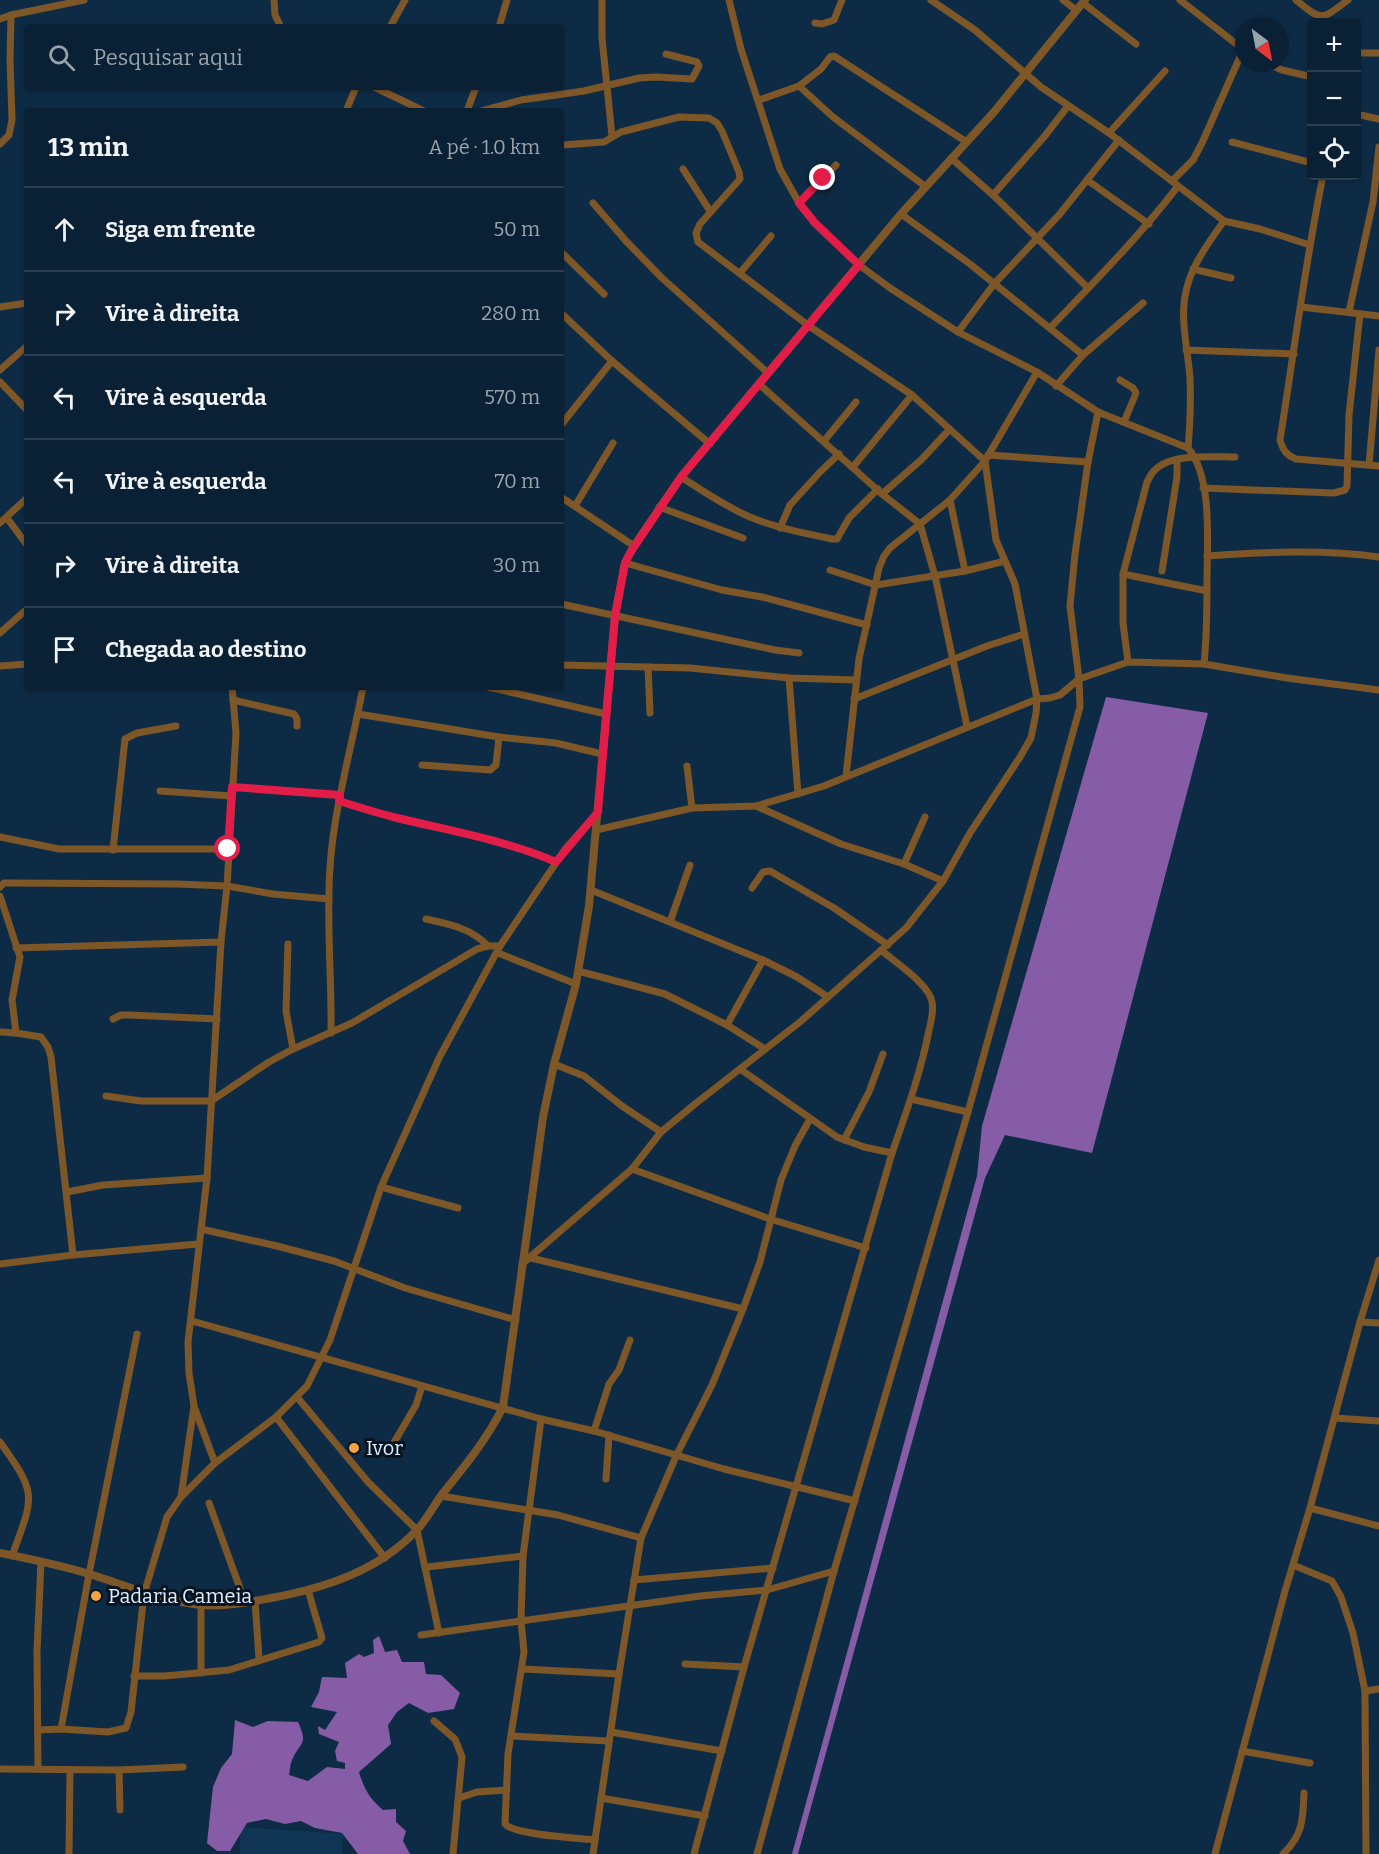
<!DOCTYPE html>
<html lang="pt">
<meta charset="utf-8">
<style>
:root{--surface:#0a2034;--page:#182d40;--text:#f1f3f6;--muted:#99a3ac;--line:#2a3e4f}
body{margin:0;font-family:Bitter,serif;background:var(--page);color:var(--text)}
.controls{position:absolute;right:18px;top:18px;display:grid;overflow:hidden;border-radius:6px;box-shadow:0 2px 4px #0004}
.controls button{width:54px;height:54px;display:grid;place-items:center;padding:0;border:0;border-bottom:2px solid var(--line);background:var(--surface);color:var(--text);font:30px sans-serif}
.compass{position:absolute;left:1235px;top:18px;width:54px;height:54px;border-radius:50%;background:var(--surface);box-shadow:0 2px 4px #0004;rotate:148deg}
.stop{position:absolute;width:18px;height:18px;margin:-14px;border:4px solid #e11d48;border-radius:50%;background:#fff}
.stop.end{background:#e11d48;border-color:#fff;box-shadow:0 2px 6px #0008}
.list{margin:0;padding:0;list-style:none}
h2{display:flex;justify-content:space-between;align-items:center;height:78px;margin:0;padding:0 24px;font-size:26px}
h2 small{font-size:20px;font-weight:400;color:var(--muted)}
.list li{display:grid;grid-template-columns:39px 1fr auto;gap:18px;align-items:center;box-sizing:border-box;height:84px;padding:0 24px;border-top:2px solid var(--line)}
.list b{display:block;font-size:22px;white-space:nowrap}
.list em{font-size:20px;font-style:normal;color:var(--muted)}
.icon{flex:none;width:33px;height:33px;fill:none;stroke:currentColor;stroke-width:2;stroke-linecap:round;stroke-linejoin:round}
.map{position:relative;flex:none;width:1379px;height:1854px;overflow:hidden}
.search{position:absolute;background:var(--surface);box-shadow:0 2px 4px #0004;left:24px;top:24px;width:540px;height:66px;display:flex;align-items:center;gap:15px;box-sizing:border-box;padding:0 21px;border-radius:6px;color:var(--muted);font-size:22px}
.panel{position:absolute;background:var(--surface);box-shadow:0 2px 4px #0004;left:24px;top:108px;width:540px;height:582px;border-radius:6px}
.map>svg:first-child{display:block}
.built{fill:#113554}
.water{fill:#865ca7}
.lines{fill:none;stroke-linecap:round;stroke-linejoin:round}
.minor{stroke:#7e5728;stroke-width:7}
.tertiary{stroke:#7e5728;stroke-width:8}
.route{stroke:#e11d48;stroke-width:8}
.poi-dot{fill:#f3a442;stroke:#07131f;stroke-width:2}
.labels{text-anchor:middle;stroke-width:6;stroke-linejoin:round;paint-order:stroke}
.poi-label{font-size:20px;fill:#dbedfe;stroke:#07131f;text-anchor:start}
</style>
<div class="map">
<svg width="1379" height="1854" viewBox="0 0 1379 1854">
<rect width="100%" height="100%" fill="#0e2b46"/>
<polygon class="built" points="240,1827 343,1834 342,1854 240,1854"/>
<g class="water">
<polygon points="1106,697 1208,713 1092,1153 1005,1135 985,1178 798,1854 792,1854 977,1176 982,1126"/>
<path d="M379,1636L385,1652L397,1650L402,1662H424L426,1674L441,1675L460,1693L454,1709L428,1713L409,1703L397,1712L388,1725L391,1744L359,1772C364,1789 370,1799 383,1810L396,1809V1822L406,1831L403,1841L410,1854H358L342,1833L315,1828L301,1821L285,1824L266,1819L247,1823L230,1851H217L207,1843L213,1787L221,1768L232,1754L235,1720L253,1727L268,1721L298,1722C309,1746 300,1741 292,1760C290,1764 290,1771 289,1775L308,1781L327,1767L345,1769V1763L337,1761L335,1751L339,1742L319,1734L318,1726L325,1730L337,1712L311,1707L319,1692L322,1677L347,1678L345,1663L359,1654L364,1657L374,1653L373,1640Z"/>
</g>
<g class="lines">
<g class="minor">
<polyline points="274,0 275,15 281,27"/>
<polyline points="602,0 602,38 612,136"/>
<polyline points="729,0 741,49 780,169 799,203 815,223 859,265 890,288 958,332 1037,372 1098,412 1188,448"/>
<polyline points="931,0 975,30 1041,87 1109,133 1224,221"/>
<polyline points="1063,0 1076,10"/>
<polyline points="1180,0 1244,50"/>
<path d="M1296,0C1323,22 1321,20 1348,0"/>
<polyline points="1083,3 1136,44"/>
<polyline points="0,19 11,15 84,0"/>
<polyline points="815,23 822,24 834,20 842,0"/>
<polyline points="390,27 405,0"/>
<polyline points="499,27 507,0"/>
<polyline points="1356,53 1379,53"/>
<polyline points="1266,63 1282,70 1312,77"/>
<polyline points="374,87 424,111"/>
<polyline points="759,100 799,86"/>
<polyline points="346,111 356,87"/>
<polyline points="467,111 476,87"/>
<polyline points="481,111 521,100 584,91 639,78 656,77 692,79 699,66 697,62 666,54"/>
<polyline points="1356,114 1379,119"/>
<polyline points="1109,133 1165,71"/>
<polyline points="1232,142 1312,163"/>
<polyline points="0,144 9,135 12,120 10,59 11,15"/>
<polyline points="951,158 993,195 1088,288"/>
<polyline points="683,169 710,211"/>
<path d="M1323,176C1305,263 1294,352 1280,440C1283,450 1286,455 1296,459L1379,466"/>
<polyline points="1087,180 1149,224"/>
<polyline points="1172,181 1193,160 1202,143 1243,50"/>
<polyline points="926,187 833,117 799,86 821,69 830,57 834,56 965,141"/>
<polyline points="993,195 1044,137 1068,106"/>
<polyline points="593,203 626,241 662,278 768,373"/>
<polyline points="799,203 836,165"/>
<polyline points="901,214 970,264 1083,355"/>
<polyline points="561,252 604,294"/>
<polyline points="1193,269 1231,278"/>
<polyline points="740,273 771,236"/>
<polyline points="0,307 27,303"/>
<polyline points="1301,307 1379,316"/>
<polyline points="1349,312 1373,202 1379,147"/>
<polyline points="561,313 612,361 710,444"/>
<path d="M1050,328C1094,282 1139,237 1178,186"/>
<polyline points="958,332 994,284 1059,215 1119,140"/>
<polyline points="1186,350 1294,354"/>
<polyline points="0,370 27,346"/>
<polyline points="1120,380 1133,388 1136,393 1124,422"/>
<polyline points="0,382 27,410"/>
<polyline points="759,384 882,494 920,524 935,576 967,726"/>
<polyline points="1056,386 1083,355 1143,303"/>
<polyline points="561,425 612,361"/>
<polyline points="824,441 856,402"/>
<polyline points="988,455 1088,462"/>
<polyline points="1369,465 1379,350"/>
<polyline points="853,467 912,395"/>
<path d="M681,477C703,491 726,507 750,517C776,528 805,533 832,539H837L849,518L878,489"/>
<polyline points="1203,488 1334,493 1345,490 1347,486 1349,415 1360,314"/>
<polyline points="882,494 921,460 949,430"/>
<polyline points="561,497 634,546"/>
<polyline points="950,500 965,571"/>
<polyline points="575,506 613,443"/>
<polyline points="659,507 743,538"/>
<polyline points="7,518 27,545"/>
<polyline points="0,523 27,498"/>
<polyline points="780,528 790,505 820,472 839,454"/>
<path d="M1207,556C1265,552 1322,549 1379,557"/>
<polyline points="625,563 722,590 762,597 867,625"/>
<polyline points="830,570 876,585 965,571 1005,561"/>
<polyline points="1162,571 1177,477 1177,460"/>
<polyline points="1123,574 1207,591"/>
<polyline points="561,604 775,650 799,653"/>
<polyline points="0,633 27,609"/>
<path d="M1128,662L1123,623V574L1147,482C1149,479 1151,473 1155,470C1171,453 1213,457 1235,457"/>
<path d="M1204,664C1207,636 1207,608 1207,580C1207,542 1213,478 1188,448C1190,425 1191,401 1190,378C1187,339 1175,307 1194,268C1202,251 1213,236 1224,221L1260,229L1310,245"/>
<polyline points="561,665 690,668 789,678 856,680"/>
<polyline points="0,666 27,664"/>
<polyline points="648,667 650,713"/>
<polyline points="789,678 798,794"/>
<polyline points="488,687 606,714"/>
<polyline points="854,699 987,646 1024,634"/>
<polyline points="233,700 294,714 297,719 297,726"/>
<polyline points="358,714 499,737 556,743 602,754"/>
<polyline points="422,765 490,770 496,765 499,737"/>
<polyline points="687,766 692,808"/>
<polyline points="846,776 859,659 879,568 884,556 890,548 950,500 985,461 1037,372"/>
<polyline points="232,787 340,795"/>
<polyline points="160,791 231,796"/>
<path d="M339,801C358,807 377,813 397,818C451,831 505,840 556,862"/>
<polyline points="756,806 841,844 904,864 943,881"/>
<polyline points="596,830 692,808 756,806 824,786 1037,699 1050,698 1060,695 1079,679 1128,662 1204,664 1287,678 1379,690"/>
<polyline points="0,837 59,849 228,849"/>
<polyline points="113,850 125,739 137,733 176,726"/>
<polyline points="904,864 925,817"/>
<polyline points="0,887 4,883 9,883 177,884 227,886 273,894 329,899"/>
<polyline points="752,888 763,872 770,871 834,908 888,945"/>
<polyline points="591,890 763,960 797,977 828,997"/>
<polyline points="0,896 20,957 12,1000 16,1033 41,1037 48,1047 51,1057 73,1255"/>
<path d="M426,919C449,924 471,928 488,946"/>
<polyline points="670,922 690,865"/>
<polyline points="288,944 286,1011 293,1049"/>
<polyline points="16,948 221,942"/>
<polyline points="498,953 576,984"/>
<polyline points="578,971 665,994 727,1025 765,1049"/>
<polyline points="113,1019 121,1015 130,1015 217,1019"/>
<polyline points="727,1025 763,960"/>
<polyline points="0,1032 16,1033"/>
<path d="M331,1033C332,977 326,922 330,867C334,807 352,747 363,687"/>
<polyline points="554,1064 584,1076 622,1106 661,1132"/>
<polyline points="740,1069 837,1137 864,1147 892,1153"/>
<polyline points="106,1096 141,1101 211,1101 269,1062 293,1049 352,1023 477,949 488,946 500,946"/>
<polyline points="911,1099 968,1112"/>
<polyline points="844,1140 869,1092 883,1054"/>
<polyline points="632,1169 770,1219 866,1248"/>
<polyline points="381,1187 458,1208"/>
<polyline points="67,1192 103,1185 207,1178"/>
<polyline points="201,1229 277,1246 334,1261 405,1288 516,1320"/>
<polyline points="531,1258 743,1309"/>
<polyline points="0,1264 73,1255 198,1244"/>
<polyline points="522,1264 632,1169 661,1132 695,1104 800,1022 906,928 943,881 970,833 1020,757 1031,738 1036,713 1037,699 1015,584 996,540 985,461 912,395 809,326 698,242 696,233 700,224 740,179 739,172 722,131 717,123 709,118 679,117 621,132 604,142 562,145"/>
<polyline points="192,1321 541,1419 594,1431 724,1469 855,1501"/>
<polyline points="1360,1322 1379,1323"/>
<polyline points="297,1397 368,1482 417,1530 439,1633"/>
<polyline points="195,1409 215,1463"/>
<polyline points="276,1417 385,1558"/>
<polyline points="1335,1418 1379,1421"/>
<path d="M541,1419L523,1556L521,1621L524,1652L508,1754L505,1824C514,1835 577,1838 595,1840"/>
<polyline points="594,1431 609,1384 619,1370 630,1340"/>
<path d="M0,1442C38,1495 34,1495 12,1556"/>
<polyline points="392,1446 416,1405 422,1386"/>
<polyline points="606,1479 609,1435"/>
<polyline points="441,1496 558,1515 641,1538"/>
<polyline points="181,1497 194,1406 189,1373 188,1342 207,1178 221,942 227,886 236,733 232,687"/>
<polyline points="209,1503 245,1602"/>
<polyline points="1310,1508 1379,1526"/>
<polyline points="1293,1565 1332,1581 1341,1597 1353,1633 1365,1691 1366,1854"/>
<polyline points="427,1567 523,1556"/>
<polyline points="634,1580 773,1568"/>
<polyline points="255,1601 259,1659"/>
<polyline points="201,1605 201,1673"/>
<polyline points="421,1635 700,1596 767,1590 834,1571"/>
<polyline points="685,1664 744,1667"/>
<polyline points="523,1669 619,1674"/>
<polyline points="134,1676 165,1676 229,1670 319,1642 322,1638 308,1590"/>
<polyline points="1365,1691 1379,1689"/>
<polyline points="434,1721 455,1739 462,1757 453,1854"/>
<polyline points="61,1729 89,1574 137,1334"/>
<polyline points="38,1730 61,1729 108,1732 126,1728 131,1712 144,1594 167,1517 181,1497 215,1463 276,1417 307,1386 330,1340 381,1187 440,1056 500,946 566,848 598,812"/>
<polyline points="611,1732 722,1751"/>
<polyline points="511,1736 609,1741"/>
<polyline points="1242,1751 1310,1763"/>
<polyline points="0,1769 119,1770 183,1767"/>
<polyline points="38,1769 37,1651 41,1562"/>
<polyline points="119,1770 120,1810"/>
<polyline points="459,1798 477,1792 507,1790"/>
<polyline points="601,1798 705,1816"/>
<polyline points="69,1854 70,1770"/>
<polyline points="593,1854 619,1674 641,1538 677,1454 712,1385 743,1309 760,1262 781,1180 795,1146 810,1119"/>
<path d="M694,1854L744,1667L892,1153C906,1113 921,1072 929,1030C931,1022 934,1011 932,1002C930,985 895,962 881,950"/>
<polyline points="757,1854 834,1571 968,1112 1080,707 1079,679 1070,606 1075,554 1088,462 1098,412"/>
<polyline points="1215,1854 1285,1591 1310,1508 1360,1322 1379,1260"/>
<path d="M1283,1854C1303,1835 1303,1819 1304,1793"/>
</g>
<path class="tertiary" d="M0,1553C30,1559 60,1565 89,1574C126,1585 163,1602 203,1605C225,1607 249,1602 271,1598C325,1588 378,1571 417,1530C427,1519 434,1505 443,1493C465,1466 487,1439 503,1407L543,1117L554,1064L576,984L589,906L615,616L625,563L634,546L681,477L901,214L994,112L1085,0"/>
</g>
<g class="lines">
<path class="route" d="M228,849L232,787L340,795L339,801C358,807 377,813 397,818C451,831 505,840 556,862L598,812L615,616L625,563L630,553L681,477L859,265L815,223L799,203L823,178"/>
</g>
<g class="poi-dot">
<circle cx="354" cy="1448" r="6"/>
<circle cx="96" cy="1596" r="6"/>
</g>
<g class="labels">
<g class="poi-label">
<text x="366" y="1455">Ivor</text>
<text x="108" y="1603">Padaria Cameia</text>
</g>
</g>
</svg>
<div class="controls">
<button>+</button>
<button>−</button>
<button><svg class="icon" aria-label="locate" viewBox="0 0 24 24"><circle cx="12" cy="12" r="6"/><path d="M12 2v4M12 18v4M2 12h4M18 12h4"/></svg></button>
</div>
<svg class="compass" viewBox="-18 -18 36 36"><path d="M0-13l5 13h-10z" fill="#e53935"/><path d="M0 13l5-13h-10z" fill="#99a3ac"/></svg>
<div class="stop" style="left:228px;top:849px"></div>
<div class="stop end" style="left:823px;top:178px"></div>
<div class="search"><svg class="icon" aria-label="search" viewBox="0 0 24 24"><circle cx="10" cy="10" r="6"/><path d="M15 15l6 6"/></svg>Pesquisar aqui</div>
<section class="panel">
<h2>13 min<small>A pé · 1.0 km</small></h2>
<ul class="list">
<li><svg class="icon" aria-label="ahead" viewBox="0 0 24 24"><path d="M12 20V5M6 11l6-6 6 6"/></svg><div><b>Siga em frente</b></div><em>50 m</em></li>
<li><svg class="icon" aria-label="right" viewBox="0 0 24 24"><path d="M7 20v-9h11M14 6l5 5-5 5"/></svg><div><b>Vire à direita</b></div><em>280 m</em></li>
<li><svg class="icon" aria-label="left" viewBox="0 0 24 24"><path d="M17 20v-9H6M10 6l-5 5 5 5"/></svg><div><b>Vire à esquerda</b></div><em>570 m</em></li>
<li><svg class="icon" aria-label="left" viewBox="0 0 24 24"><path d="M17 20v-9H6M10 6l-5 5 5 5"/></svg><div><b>Vire à esquerda</b></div><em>70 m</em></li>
<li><svg class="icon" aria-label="right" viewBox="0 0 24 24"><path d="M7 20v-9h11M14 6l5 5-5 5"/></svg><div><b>Vire à direita</b></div><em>30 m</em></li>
<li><svg class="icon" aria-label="arrive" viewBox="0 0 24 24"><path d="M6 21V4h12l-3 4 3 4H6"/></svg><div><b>Chegada ao destino</b></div></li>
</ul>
</section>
</div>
